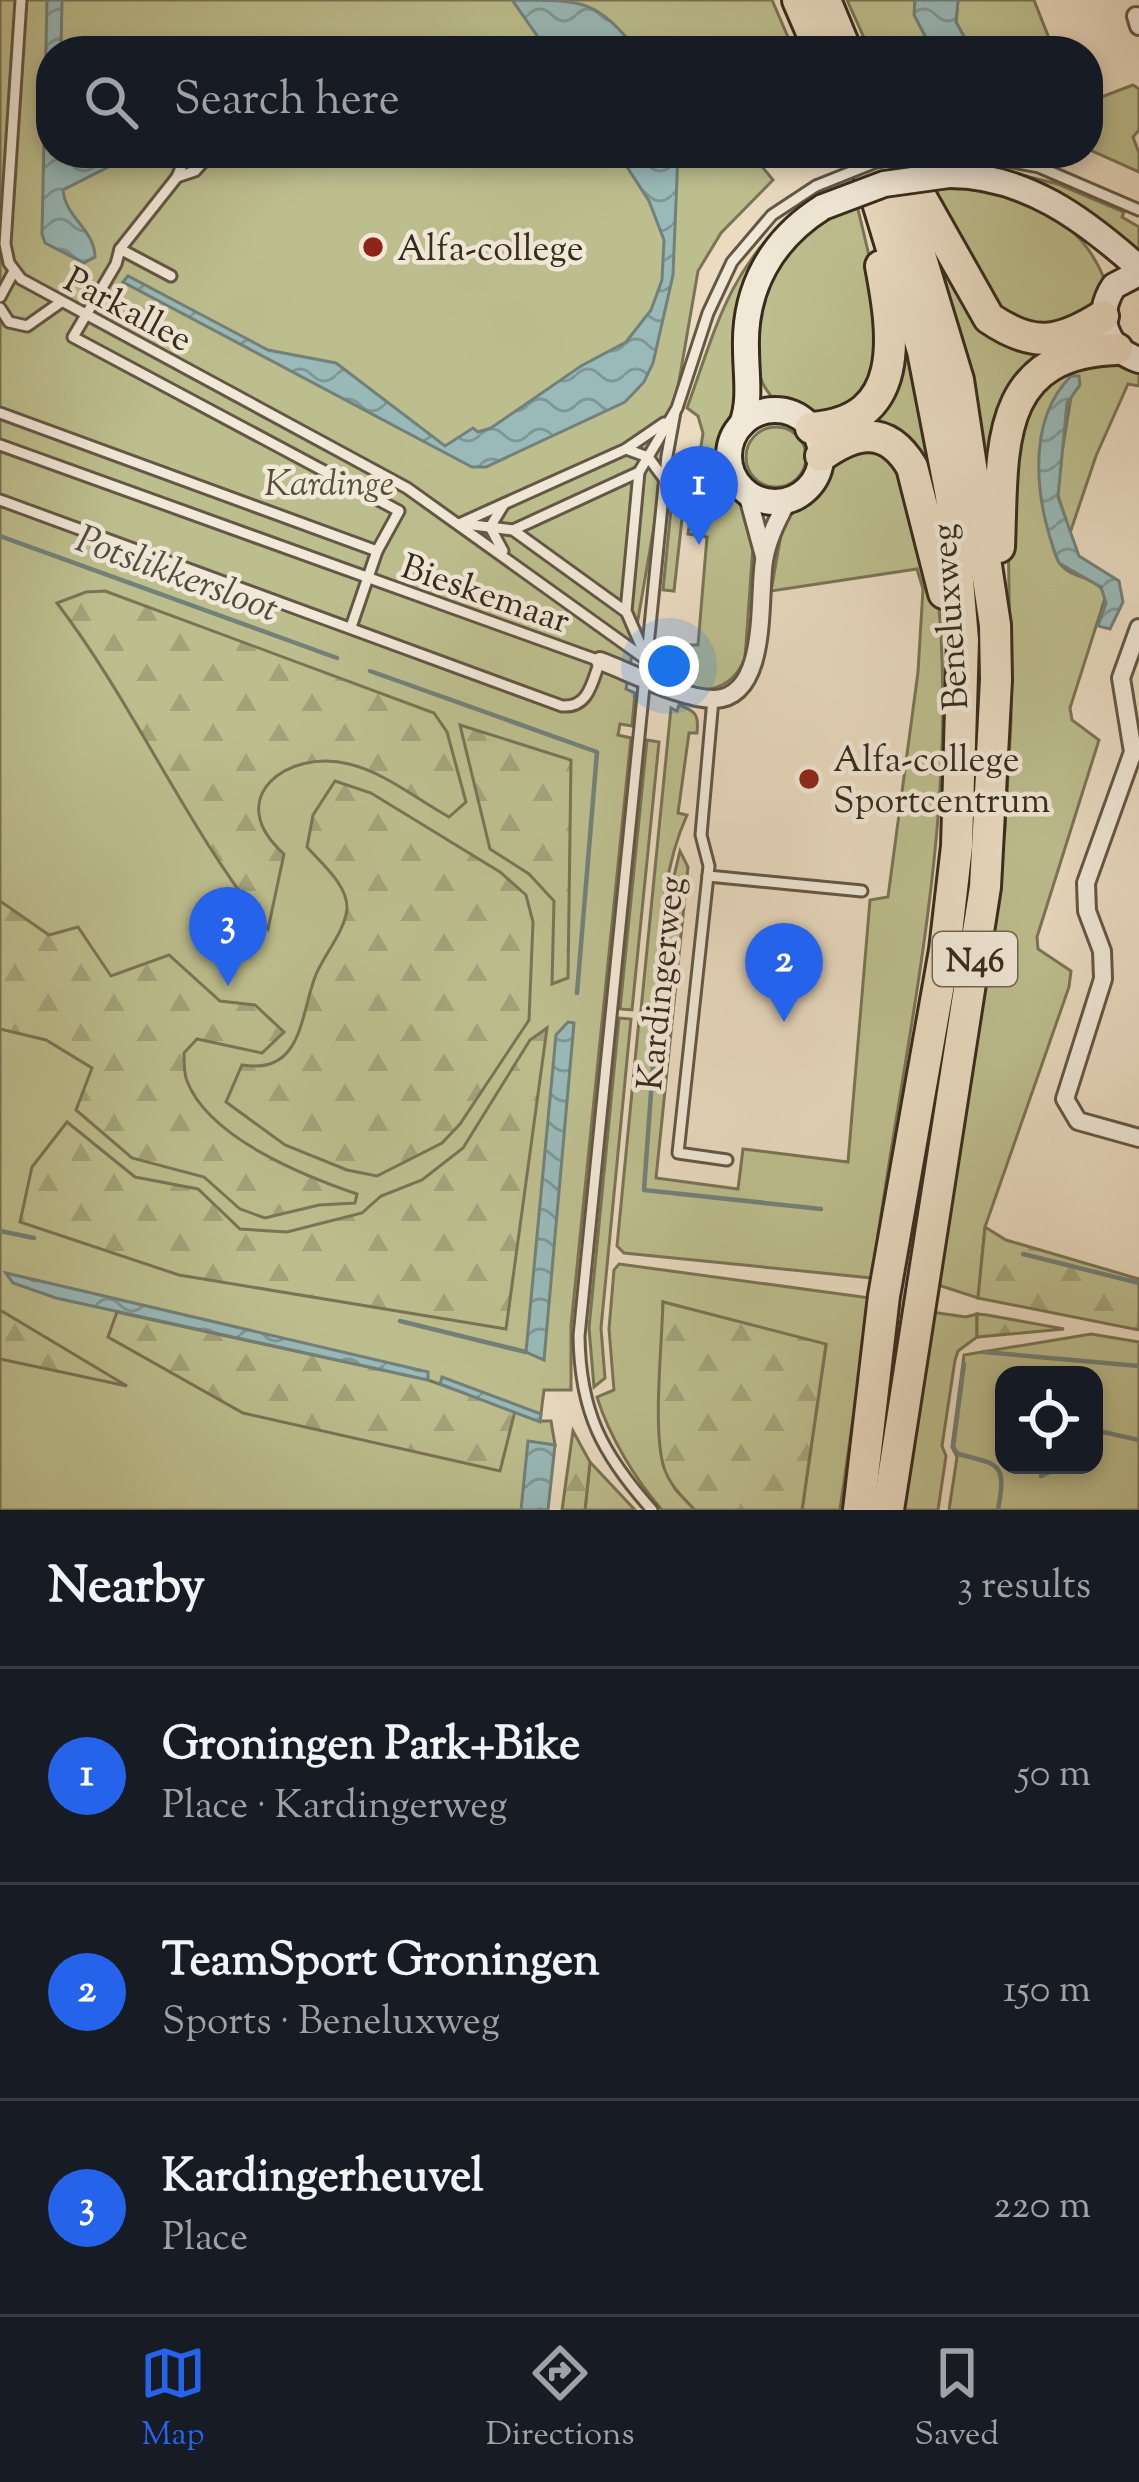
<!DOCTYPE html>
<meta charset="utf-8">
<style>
:root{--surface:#171b24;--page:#242831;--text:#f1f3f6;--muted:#9ea1a6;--line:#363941;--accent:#2563eb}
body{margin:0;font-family:"Sorts Mill Goudy",serif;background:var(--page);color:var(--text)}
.controls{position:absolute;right:36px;bottom:36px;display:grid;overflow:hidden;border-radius:24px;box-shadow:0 6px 18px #0003}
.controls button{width:108px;height:108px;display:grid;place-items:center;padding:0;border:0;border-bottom:3px solid var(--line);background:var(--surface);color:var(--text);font:60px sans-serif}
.you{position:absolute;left:669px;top:666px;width:42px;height:42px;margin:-30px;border:9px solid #fff;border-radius:50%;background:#1a73e8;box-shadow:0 0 0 18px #1a73e833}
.badge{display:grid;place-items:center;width:78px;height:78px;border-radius:50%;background:var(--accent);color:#fff;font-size:39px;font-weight:700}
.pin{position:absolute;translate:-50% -99px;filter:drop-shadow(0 3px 6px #0008)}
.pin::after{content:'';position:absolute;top:63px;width:42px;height:36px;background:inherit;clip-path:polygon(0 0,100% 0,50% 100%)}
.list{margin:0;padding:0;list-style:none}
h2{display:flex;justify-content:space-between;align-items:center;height:156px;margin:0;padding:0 48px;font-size:51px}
h2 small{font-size:39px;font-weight:400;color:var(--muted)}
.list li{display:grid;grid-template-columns:78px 1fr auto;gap:36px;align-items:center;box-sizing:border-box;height:216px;padding:0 48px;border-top:3px solid var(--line)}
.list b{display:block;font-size:45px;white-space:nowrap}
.list p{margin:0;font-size:39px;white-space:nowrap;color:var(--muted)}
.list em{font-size:39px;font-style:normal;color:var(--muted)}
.icon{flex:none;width:66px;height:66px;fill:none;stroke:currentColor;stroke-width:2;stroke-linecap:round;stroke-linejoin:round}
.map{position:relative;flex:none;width:1139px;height:1510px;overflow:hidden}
.search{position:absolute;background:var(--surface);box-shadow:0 6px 18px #0003;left:36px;right:36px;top:36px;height:132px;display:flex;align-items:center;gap:30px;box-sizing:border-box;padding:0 42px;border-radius:48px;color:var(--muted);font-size:45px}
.sheet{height:804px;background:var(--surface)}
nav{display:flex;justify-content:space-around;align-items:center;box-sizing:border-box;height:168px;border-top:3px solid var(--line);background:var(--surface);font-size:33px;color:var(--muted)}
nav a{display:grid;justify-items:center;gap:6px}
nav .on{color:var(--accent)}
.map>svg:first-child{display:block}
.green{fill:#bdbe8e;stroke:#7a7455;stroke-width:3;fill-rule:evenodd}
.forest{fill:url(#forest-firs);stroke:#7a7455;stroke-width:3}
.water{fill:url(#water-waves);stroke:#72817a;stroke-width:3}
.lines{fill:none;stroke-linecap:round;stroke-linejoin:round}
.stream{stroke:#72817a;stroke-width:4.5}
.lane-casing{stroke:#645745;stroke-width:15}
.street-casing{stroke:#645745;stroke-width:22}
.secondary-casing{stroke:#372b1c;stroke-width:30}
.highway-casing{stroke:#372b1c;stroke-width:36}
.lane{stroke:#f1e8d7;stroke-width:9}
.street{stroke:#f1e8d7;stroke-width:16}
.secondary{stroke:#f1e8d7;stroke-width:24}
.highway{stroke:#eadbc1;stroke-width:30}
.lane-bridge-casing{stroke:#645745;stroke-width:15;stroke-linecap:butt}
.secondary-bridge-casing{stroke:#372b1c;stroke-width:30;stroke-linecap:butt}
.lane-bridge{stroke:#f1e8d7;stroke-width:9}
.secondary-bridge{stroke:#f1e8d7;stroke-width:24}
.poi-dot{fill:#8f2418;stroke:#f1e8d7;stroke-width:4.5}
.labels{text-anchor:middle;stroke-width:9;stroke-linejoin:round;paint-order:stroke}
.shield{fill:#f1e8d7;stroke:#6f6454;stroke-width:3}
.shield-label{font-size:33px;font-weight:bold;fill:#372b1c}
.poi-label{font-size:36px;fill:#372b1c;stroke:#f1e8d7;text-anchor:start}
.street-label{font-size:36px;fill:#372b1c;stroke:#f1e8d7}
.park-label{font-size:36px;font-style:italic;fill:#585038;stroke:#f1e8d7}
.water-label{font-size:39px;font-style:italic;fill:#504f43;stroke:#f1e8d7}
</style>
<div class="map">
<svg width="1139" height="1510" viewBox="0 0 1139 1510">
<defs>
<pattern id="forest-firs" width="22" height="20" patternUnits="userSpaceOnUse" patternTransform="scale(3)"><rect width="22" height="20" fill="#bdbe8e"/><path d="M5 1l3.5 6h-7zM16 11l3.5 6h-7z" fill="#a3a37a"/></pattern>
<pattern id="water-waves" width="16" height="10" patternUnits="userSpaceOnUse" patternTransform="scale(3)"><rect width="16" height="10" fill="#99bab9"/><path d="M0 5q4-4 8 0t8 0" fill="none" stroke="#7e9796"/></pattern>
</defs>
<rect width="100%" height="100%" fill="#eadbc1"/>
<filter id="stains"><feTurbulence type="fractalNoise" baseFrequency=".00167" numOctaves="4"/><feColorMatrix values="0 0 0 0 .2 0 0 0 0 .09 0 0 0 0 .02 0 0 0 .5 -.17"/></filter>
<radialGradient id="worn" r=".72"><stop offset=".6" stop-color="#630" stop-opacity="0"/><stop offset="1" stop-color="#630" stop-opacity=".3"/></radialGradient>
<g class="green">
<polygon points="0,0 772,0 794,51 51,51 51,153 751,153 773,180 721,233 698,271 626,689 635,693 632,726 620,724 618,735 631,738 571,1326 571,1390 544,1390 540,1421 551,1421 555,1445 538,1443 529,1510 0,1510"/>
<polygon points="847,0 915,0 915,16 933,51 870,51"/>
<polygon points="958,0 1034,0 1054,51 972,51 956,22"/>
<polygon points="1133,85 1139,89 1139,130 1133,137 1139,153 1139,172 1088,149 1088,102"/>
<polygon points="984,166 1058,184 1124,212 1122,217 1139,227 1139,260"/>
<path d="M953,186C1017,189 1078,215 1104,278L1093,312L1048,333L987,304L926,188Z"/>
<path d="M857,205L876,285L881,365L853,408C840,410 820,417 807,415C730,402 752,293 788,251C807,228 830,216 857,205Z"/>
<path d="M791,214L794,216L774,235L737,419L724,448L729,480L741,502L753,546L745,658C733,688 702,700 679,677L683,645H698L707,537L688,534L703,433L698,416L687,408C716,328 727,274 791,214Z"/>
<polygon points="940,261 1046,358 993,512 967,367"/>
<polygon points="895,292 927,421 945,554 924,476 861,430"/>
<path d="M1095,355L1139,366V386L1128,384L1096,456L1070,533L1056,489L1071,397L1046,418C1039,465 1038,493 1051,539C1053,547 1055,558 1061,565C1074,580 1095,575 1106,595L1070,708L1072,720L1099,740L1037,937L1038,949L1071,971L1069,987L985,1227L978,1298L935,1284L992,940L1005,829L1011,721L1007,453L1034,382Z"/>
<circle cx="776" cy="457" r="30"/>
<path d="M871,445L901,463C912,496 930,533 935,568C965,808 903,1042 872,1278L624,1253L617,1246L639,1020L654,1012L663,1000L671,889L680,851L688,867L656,1178L738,1189L743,1149L848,1162L870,900L888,897L918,672L923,589L917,569L771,591L782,529L791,509L809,496L820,482L830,459Z"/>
<polygon points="672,499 684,501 674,591 663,590"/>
<path d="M679,705C696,711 699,715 697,733H689L678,813L687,815C661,873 661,932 657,995L651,1006L641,1010L671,708L677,711Z"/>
<polygon points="647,740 659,742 632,1010 620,1009"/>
<polygon points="619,1018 631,1019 601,1328 605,1378 594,1387 589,1328"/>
<path d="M619,1264L870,1298L840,1510H802L826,1345L663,1302V1465L675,1489L695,1510H662C635,1479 609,1436 597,1397L614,1390L609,1329L614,1270Z"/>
<polygon points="931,1312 966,1317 977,1314 977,1337 958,1351 955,1360 942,1446 946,1456 938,1510 902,1510"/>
<path d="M1091,1334L1139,1342V1510H949L957,1457L952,1447L964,1355ZM1094,1375V1465H1004V1375Z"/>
<polygon points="590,1462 635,1510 585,1510"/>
</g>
<g class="forest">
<path d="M105,591L434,713L447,732L466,802L449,817C416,799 386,773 349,764C288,748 221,798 284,854L268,929C186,828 136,707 57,603L86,592Z"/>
<polygon points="460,725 571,760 568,978 552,984 554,901 529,874 490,849"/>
<path d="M335,781L371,793L500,872L526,895L533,922L529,1020L460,1124L442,1143L377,1176L347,1170L285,1145L226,1102L242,1065C302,1075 300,1017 315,977C323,956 345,931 347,909C348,885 321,863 307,847L313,815Z"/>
<path d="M0,901L49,935L78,927L111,976L169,955L220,1001L255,1005L284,1032L262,1053L197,1039L184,1053C184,1061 184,1074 187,1081C209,1138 304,1176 357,1194L355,1203L319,1205L265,1218L240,1209L204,1177L132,1158L76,1110L92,1068L46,1040L0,1029Z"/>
<polygon points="547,1028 506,1329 179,1275 20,1222 32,1167 67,1122 135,1177 198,1189 240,1229 287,1232 362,1213 381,1196 422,1180 463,1148 530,1040"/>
<polygon points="985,1227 1006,1240 1139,1279 1139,1330 978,1298"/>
<path d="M663,1302L826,1344L802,1510H695C682,1497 667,1482 663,1464C653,1427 662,1343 663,1302Z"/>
<polygon points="0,1310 127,1386 0,1359"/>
<polygon points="117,1312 428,1380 515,1411 500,1471 243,1413 108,1337"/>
<polygon points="977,1314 987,1315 1064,1329 977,1337"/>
<polygon points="573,1431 590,1462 585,1510 562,1510"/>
</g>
<g class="water">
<path d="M47,0H62L61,51H51V153H136L63,190C65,217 95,230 95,257L84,263L45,243L42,234Z"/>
<path d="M512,0C586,0 596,0 638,51H548Z"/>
<polygon points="915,0 958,0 956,22 972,51 933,51 914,15"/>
<polygon points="618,153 678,153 673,275 653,363 644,382 625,402 486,467 472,467 123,282 128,276 268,350 336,363 445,446 473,428 478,432 491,428 581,366 626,342 651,310 662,280 664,240 649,201"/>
<path d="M1071,376H1079L1080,385L1067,403L1058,497L1079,556L1119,581L1123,602L1110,629L1098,626L1106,603L1101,587L1059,563C1036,506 1024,423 1071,376Z"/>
<polygon points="568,1022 574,1023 544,1360 526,1352 556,1035"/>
<polygon points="6,1273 428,1372 428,1380 56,1298 13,1283"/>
<polygon points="442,1377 541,1414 540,1422 440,1384"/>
<polygon points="528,1441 555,1445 548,1510 521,1510"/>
</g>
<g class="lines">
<g class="stream">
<polyline points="0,536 337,658"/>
<polyline points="370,671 597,752 577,993"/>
<polyline points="653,1065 644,1190 821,1209"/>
<polyline points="0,1231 34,1238"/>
<polyline points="1023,1254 1139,1283"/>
<polyline points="400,1321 526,1352"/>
<polyline points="984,1352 1139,1366"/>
<path d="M964,1364L953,1447L958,1454C1002,1465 1006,1464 998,1510"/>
<polyline points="1094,1430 1139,1440"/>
<polyline points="1041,1476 1055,1470 1056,1465"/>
</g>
<defs>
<g id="lane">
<polyline points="21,0 5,244 9,263 21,279 407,488 647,660"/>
<polyline points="187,153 177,177 120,249 116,264 73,337 399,511 377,551"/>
<polyline points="966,153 1039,167 1139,210"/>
<polyline points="177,177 195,171 211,153"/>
<polyline points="120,249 171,276"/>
<polyline points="0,297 14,271"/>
<polyline points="0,308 9,322 27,326 61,302"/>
<polyline points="0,413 377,551 351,627"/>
<path d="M0,445L600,661C592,682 589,708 562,706L0,500"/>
<polyline points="626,449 648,457 665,480"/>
<polyline points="459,524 626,449 664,423"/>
<polyline points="465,524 513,530 625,611"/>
<polyline points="513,530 639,472"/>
<polyline points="503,551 490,527 504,504"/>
<polyline points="645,655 626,611 639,472 677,408 708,313 732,262 772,215 816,186"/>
<polyline points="713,699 701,835 709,866 678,1153 727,1160"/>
<polyline points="708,876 862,891"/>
<path d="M652,1510C602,1454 580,1412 579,1336L667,456L675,412"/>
</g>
<g id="street">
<polyline points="1136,16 1139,26"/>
<polyline points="747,493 764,556"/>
<polyline points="1139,628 1121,678 1133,752 1086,883 1087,911 1102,951 1103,979 1065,1099 1078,1121 1139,1138"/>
<path d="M600,661C630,672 684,700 715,699C769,696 758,598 764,561C767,542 778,518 788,501"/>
</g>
<g id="secondary">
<path d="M949,175C1025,175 1084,219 1139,268"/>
<path d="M1139,273L1114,286C1094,316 1105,349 1139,360"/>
<circle cx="775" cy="456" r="46"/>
<path d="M742,424C751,401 746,374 746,349C744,288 772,239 823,207"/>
</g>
<g id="highway">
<polyline points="798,0 820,51"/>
<polyline points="825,0 846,51"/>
<path d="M906,171L989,318C1033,348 1059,344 1103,316"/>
<path d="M811,428C907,422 894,335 881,266"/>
<path d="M821,456C856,431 887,425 912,467L944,593"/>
<path d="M999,547C1003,451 992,353 1117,349"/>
<polyline points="859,1510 884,1296 945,950 957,846 963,640 951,496 923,351 863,153"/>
<polyline points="888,1510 985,887 996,680 995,625 958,380 889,153"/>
</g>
</defs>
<use href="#lane" class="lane-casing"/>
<use href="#street" class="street-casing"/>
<use href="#secondary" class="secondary-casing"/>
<use href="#highway" class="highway-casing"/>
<use href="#lane" class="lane"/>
<use href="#street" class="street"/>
<use href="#secondary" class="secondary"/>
<use href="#highway" class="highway"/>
<defs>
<polyline id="lane-bridge" points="816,186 876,162 935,153"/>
<polyline id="secondary-bridge" points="823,207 884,184 949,175"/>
</defs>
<use href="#lane-bridge" class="lane-bridge-casing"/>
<use href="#secondary-bridge" class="secondary-bridge-casing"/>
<use href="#lane-bridge" class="lane-bridge"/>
<use href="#secondary-bridge" class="secondary-bridge"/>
</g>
<g class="poi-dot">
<circle cx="373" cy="247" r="12"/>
<circle cx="809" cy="779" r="12"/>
</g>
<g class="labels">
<rect class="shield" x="933" y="932" width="84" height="54" rx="9"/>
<g class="shield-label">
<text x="975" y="971">N46</text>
</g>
<g class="poi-label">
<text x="397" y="260">Alfa-college</text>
<text x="833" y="771">Alfa-college<tspan x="833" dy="41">Sportcentrum</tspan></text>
</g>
<g class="street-label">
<text transform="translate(129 308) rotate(28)" y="13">Parkallee</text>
<text transform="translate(486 592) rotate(19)" y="13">Bieskemaar</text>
<text transform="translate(948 617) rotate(-94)" y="13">Beneluxweg</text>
<text transform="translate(659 983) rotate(-84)" y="13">Kardingerweg</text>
</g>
<g class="park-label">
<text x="329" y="495">Kardinge</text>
</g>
<g class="water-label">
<text transform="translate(178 572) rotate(20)" y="14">Potslikkersloot</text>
</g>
</g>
<rect width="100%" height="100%" filter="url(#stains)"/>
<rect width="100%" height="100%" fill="url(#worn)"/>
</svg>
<div class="controls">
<button><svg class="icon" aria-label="locate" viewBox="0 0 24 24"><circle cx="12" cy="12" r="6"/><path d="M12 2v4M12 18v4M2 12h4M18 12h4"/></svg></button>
</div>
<div class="you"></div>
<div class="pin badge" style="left:699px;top:545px">1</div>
<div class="pin badge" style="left:784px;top:1022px">2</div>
<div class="pin badge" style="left:228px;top:986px">3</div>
<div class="search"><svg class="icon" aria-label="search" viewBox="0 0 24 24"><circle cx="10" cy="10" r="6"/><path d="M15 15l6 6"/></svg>Search here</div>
</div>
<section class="sheet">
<h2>Nearby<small>3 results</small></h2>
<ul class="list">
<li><span class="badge">1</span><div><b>Groningen Park+Bike</b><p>Place · Kardingerweg</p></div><em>50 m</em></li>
<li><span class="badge">2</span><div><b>TeamSport Groningen</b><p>Sports · Beneluxweg</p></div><em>150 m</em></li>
<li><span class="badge">3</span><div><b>Kardingerheuvel</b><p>Place</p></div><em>220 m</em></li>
</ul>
</section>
<nav>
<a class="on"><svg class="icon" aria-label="map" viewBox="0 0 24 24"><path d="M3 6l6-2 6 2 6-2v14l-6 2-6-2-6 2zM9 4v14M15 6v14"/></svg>Map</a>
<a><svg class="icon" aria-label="directions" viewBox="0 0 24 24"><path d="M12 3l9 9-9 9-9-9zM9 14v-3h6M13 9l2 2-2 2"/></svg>Directions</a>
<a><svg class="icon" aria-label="saved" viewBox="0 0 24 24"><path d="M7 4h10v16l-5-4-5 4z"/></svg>Saved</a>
</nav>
